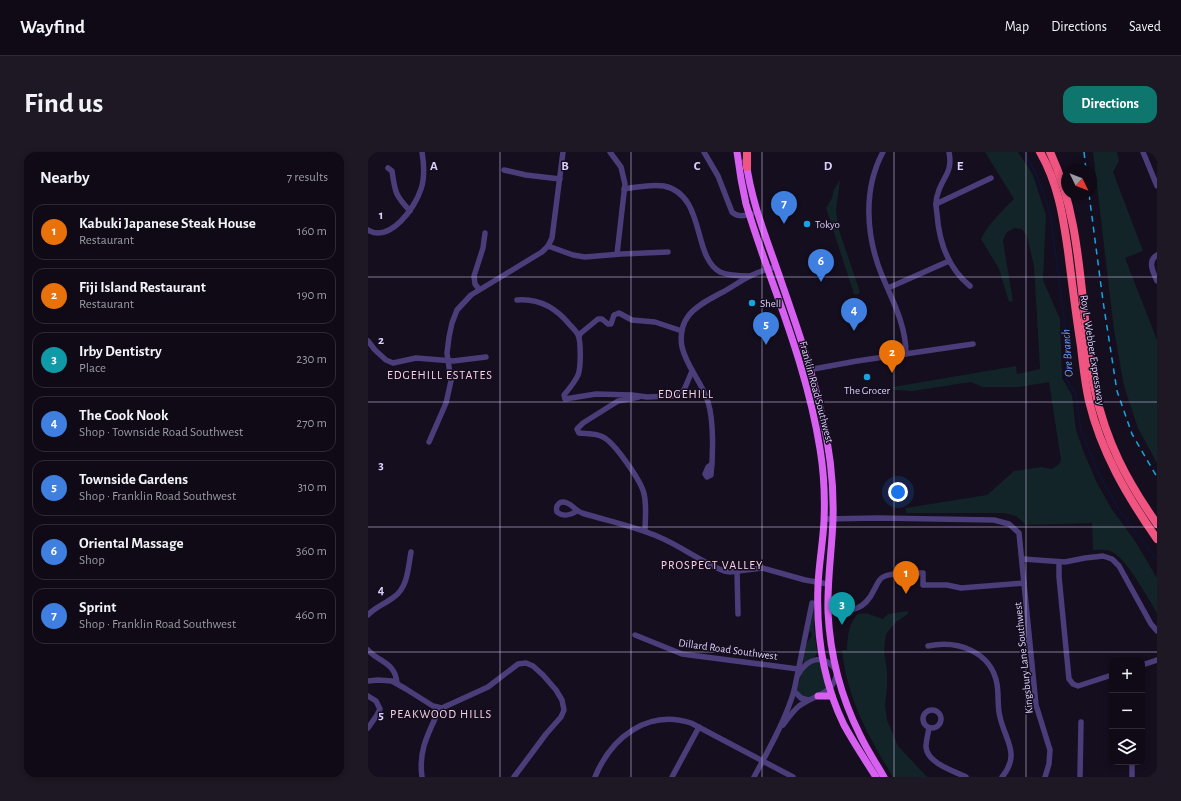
<!DOCTYPE html>
<meta charset="utf-8">
<style>
:root{--surface:#0f0a16;--page:#1d1823;--text:#f1f3f6;--muted:#9b9aa1;--line:#2f2b35;--accent:#0f766e}
body{margin:0;font-family:"Alegreya Sans",sans-serif;background:var(--page);color:var(--text)}
.controls{position:absolute;right:12px;bottom:12px;display:grid;overflow:hidden;border-radius:8px;box-shadow:0 2px 6px #0003}
.controls button{width:36px;height:36px;display:grid;place-items:center;padding:0;border:0;border-bottom:1px solid var(--line);background:var(--surface);color:var(--text);font:20px sans-serif}
.compass{position:absolute;left:693px;top:12px;width:36px;height:36px;border-radius:50%;background:var(--surface);box-shadow:0 2px 6px #0003;rotate:133deg}
.you{position:absolute;left:530px;top:340px;width:14px;height:14px;margin:-10px;border:3px solid #fff;border-radius:50%;background:#1a73e8;box-shadow:0 0 0 6px #1a73e833}
.badge{display:grid;place-items:center;width:26px;height:26px;border-radius:50%;background:var(--accent);color:#fff;font-size:13px;font-weight:700}
.pin{position:absolute;translate:-50% -33px;filter:drop-shadow(0 1px 2px #0008)}
.pin::after{content:'';position:absolute;top:21px;width:14px;height:12px;background:inherit;clip-path:polygon(0 0,100% 0,50% 100%)}
.list{margin:0;padding:0;list-style:none}
h2{display:flex;justify-content:space-between;align-items:center;height:52px;margin:0;padding:0 16px;font-size:17px}
h2 small{font-size:13px;font-weight:400;color:var(--muted)}
.list li{display:grid;grid-template-columns:26px 1fr auto;gap:12px;align-items:center;box-sizing:border-box;height:56px;margin:0 8px 8px;padding:0 8px;border:1px solid var(--line);border-radius:12px}
.list b{display:block;font-size:15px;white-space:nowrap}
.list p{margin:0;font-size:13px;white-space:nowrap;color:var(--muted)}
.list em{font-size:13px;font-style:normal;color:var(--muted)}
.icon{flex:none;width:22px;height:22px;fill:none;stroke:currentColor;stroke-width:2;stroke-linecap:round;stroke-linejoin:round}
.map{position:relative;flex:none;width:789px;height:625px;overflow:hidden;border-radius:12px}
header{display:flex;align-items:center;gap:24px;box-sizing:border-box;height:56px;padding:0 20px;background:var(--surface);border-bottom:1px solid var(--line)}
header strong{font-size:19px}
nav{display:flex;gap:22px;margin-inline-start:auto;font-size:14px}
.intro{display:flex;align-items:center;justify-content:space-between;box-sizing:border-box;height:96px;padding:0 24px}
h1{margin:0;font-size:28px}
.button{padding:10px 18px;border-radius:12px;background:var(--accent);color:#fff;font-size:14px;font-weight:700}
main{display:flex;gap:24px;padding:0 24px}
aside{flex:1;background:var(--surface);border-radius:12px;box-shadow:0 2px 6px #0003}
.map>svg:first-child{display:block}
.green{fill:#122427}
.lines{fill:none;stroke-linecap:round;stroke-linejoin:round}
.stream{stroke:#0d1438;stroke-width:1.5}
.minor{stroke:#4b3d79;stroke-width:5.5}
.major{stroke:#d760f1;stroke-width:7}
.highway{stroke:#f05581;stroke-width:8}
.rail{stroke:#14a5e2;stroke-width:1.5;stroke-dasharray:6 5;stroke-linecap:butt}
.grid{fill:none;stroke:#ddcffb;stroke-width:1;stroke-opacity:0.55}
.poi-dot{fill:#14a5e2;stroke:#140e1e;stroke-width:1.5}
.labels{text-anchor:middle;stroke-width:3;stroke-linejoin:round;paint-order:stroke}
.poi-label{font-size:11px;fill:#ddcffb;stroke:#140e1e;text-anchor:start}
.street-label{font-size:11px;fill:#ddcffb;stroke:#140e1e}
.water-label{font-size:12px;font-style:italic;fill:#6796f1;stroke:#140e1e}
.neighbourhood-label{font-size:12px;letter-spacing:1px;fill:#fbd1e4;stroke:#140e1e}
.grid-label{font-size:13px;text-anchor:middle;font-weight:bold;fill:#ddcffb;stroke:#140e1e;stroke-width:3;stroke-linejoin:round;paint-order:stroke}
</style>
<header>
<strong>Wayfind</strong>
<nav><a>Map</a><a>Directions</a><a>Saved</a></nav>
</header>
<div class="intro"><h1>Find us</h1><a class="button">Directions</a></div>
<main>
<aside>
<h2>Nearby<small>7 results</small></h2>
<ul class="list">
<li><span class="badge" style="background:#e8710a">1</span><div><b>Kabuki Japanese Steak House</b><p>Restaurant</p></div><em>160 m</em></li>
<li><span class="badge" style="background:#e8710a">2</span><div><b>Fiji Island Restaurant</b><p>Restaurant</p></div><em>190 m</em></li>
<li><span class="badge" style="background:#0f9aa8">3</span><div><b>Irby Dentistry</b><p>Place</p></div><em>230 m</em></li>
<li><span class="badge" style="background:#3f7fe0">4</span><div><b>The Cook Nook</b><p>Shop · Townside Road Southwest</p></div><em>270 m</em></li>
<li><span class="badge" style="background:#3f7fe0">5</span><div><b>Townside Gardens</b><p>Shop · Franklin Road Southwest</p></div><em>310 m</em></li>
<li><span class="badge" style="background:#3f7fe0">6</span><div><b>Oriental Massage</b><p>Shop</p></div><em>360 m</em></li>
<li><span class="badge" style="background:#3f7fe0">7</span><div><b>Sprint</b><p>Shop · Franklin Road Southwest</p></div><em>460 m</em></li>
</ul>
</aside>
<div class="map">
<svg width="789" height="625" viewBox="0 0 789 625">
<rect width="100%" height="100%" fill="#140e1e"/>
<g class="green">
<path d="M617,0H650L665,23L678,63L675,128L692,167L694,226L704,243L708,278L716,301L729,331L743,356L767,389L789,426V461C780,446 758,406 744,400C738,397 731,398 725,398L724,371L658,373L648,364L636,361H538V356L619,343L646,319L673,315L684,317L691,312L693,308L681,230L651,235H614L603,230L545,239L526,238L525,235L648,214L649,222L672,217L666,114L659,84L654,77L646,76L638,81L635,89L645,149L641,150L631,117L613,87C621,71 633,60 646,47Z"/>
<polygon points="725,0 749,0 751,9 745,20 775,99 757,106 789,188 789,311 770,276 756,234 746,178"/>
<polygon points="472,28 468,59 471,78 492,140 489,143 486,142 458,56 464,46 466,37"/>
<polygon points="446,451 446,474 449,501 446,506 437,511 435,509 437,493 444,484 443,480 440,479"/>
<path d="M540,459V462L528,470L518,482L516,498L519,519V535L517,554L519,568L530,594L559,625H525C500,584 479,546 474,498H479C479,488 481,469 490,462L498,461L515,467L520,462Z"/>
<path d="M452,509L459,536L439,546H436L429,540V538C431,530 434,515 442,511C445,510 450,510 452,509Z"/>
</g>
<g class="lines">
<polyline class="stream" points="655,0 668,21 682,61 696,166 698,227 708,242 713,278 730,320 751,358 789,408"/>
<g class="minor">
<polyline points="242,0 253,15 257,32 249,102"/>
<path d="M336,0L350,24L364,60C370,66 377,63 384,62"/>
<path d="M515,0C495,37 498,83 513,121C524,148 538,172 538,202"/>
<path d="M581,0C585,21 575,24 570,41C567,48 568,55 569,62C571,90 580,116 602,134"/>
<polyline points="775,0 789,34"/>
<path d="M20,16L24,19C27,40 27,43 42,59"/>
<polyline points="136,18 158,23 192,27"/>
<path d="M256,37C269,35 283,32 296,34C338,43 324,105 352,120C361,124 372,124 382,124"/>
<polyline points="568,52 623,26"/>
<path d="M0,78C22,91 47,56 53,37C57,25 56,12 54,0"/>
<polyline points="180,94 205,103 217,105 253,102 300,100"/>
<path d="M789,103C779,109 785,120 789,129"/>
<polyline points="520,136 581,109"/>
<polyline points="111,137 107,132 106,124 115,96 117,81"/>
<path d="M149,148C171,146 189,157 202,173C205,176 209,180 210,183C213,189 213,216 210,223C207,230 201,237 196,243L197,247L228,242L264,243L279,245L303,244L310,242L316,238L324,219"/>
<polyline points="211,184 213,181 230,167 234,167 240,172 243,172 246,163 251,161 264,168 287,170 314,179"/>
<polyline points="0,189 7,198 18,208 25,211 48,206 85,209 118,205"/>
<polyline points="440,218 489,209 605,192"/>
<path d="M271,245L250,249L215,271L209,277L211,281C219,282 228,281 235,285C246,290 274,330 276,342C279,354 277,367 277,379"/>
<polyline points="61,290 78,251 83,229 79,201 81,185 84,171 89,158 103,143 174,100 180,94 184,86 195,0"/>
<path d="M344,312L340,315L337,322L339,325L343,323C345,303 346,269 340,250C334,230 319,216 314,195C312,184 314,172 321,163C329,153 342,147 353,141C363,136 372,129 382,124C390,120 399,117 408,115"/>
<path d="M209,359C203,363 195,365 189,360C187,353 192,348 199,351C205,353 206,358 214,361C240,369 266,374 291,385C313,394 333,410 356,419L362,420L394,416L437,428L460,432"/>
<polyline points="456,367 510,366 626,368 641,372 651,381 668,553 682,598 681,612 677,625"/>
<polyline points="655,407 697,410 717,406 735,404 744,407 751,414 783,472 789,479"/>
<polyline points="691,410 691,425 701,527 705,532 710,534 744,523"/>
<polyline points="369,419 370,462"/>
<path d="M460,460C481,459 496,460 506,438C509,433 510,428 515,425C523,420 545,421 555,421V433H579L593,436L656,431"/>
<path d="M0,463C7,455 17,452 26,445C40,435 40,416 43,400"/>
<polyline points="267,483 314,502 430,517"/>
<path d="M560,494C589,488 623,499 629,532C631,543 629,554 632,565C637,588 653,602 634,625"/>
<path d="M0,498C12,511 27,510 29,531"/>
<polyline points="774,513 789,508"/>
<polyline points="0,529 10,528 24,529 38,537 65,554 74,556 120,535 150,512 158,511 165,514 175,523 188,538 194,548 196,558 193,565 178,582 146,625"/>
<polyline points="426,539 433,546 440,548"/>
<polyline points="0,544 8,549 12,557 9,563 0,576"/>
<circle cx="564" cy="567" r="9"/>
<path d="M415,573C420,566 425,559 431,554C447,542 466,543 469,520C457,501 440,505 430,523"/>
<path d="M561,576C560,582 558,589 558,595C559,611 586,619 598,625"/>
<polyline points="764,610 764,625"/>
<path d="M54,625C50,598 61,580 72,556"/>
<path d="M227,625C243,586 279,557 323,571L425,625"/>
<polyline points="304,625 331,575"/>
<path d="M386,625C401,597 417,569 426,539L444,451"/>
<polyline points="712,625 713,570"/>
</g>
<g class="major">
<path d="M369,0L373,27L378,52C386,78 395,104 404,129C424,184 443,240 452,297C456,321 457,346 456,369C455,390 451,411 450,433C448,480 455,530 476,573C486,591 497,608 508,625"/>
<path d="M378,9C383,49 398,85 411,123C427,169 444,217 454,264C462,298 466,332 465,367C464,398 459,428 460,460C462,502 473,545 492,583C499,598 508,611 516,625"/>
<polyline points="450,544 464,544"/>
</g>
<g class="highway">
<path d="M672,0C690,31 695,64 700,99C704,131 708,163 713,195C715,213 717,231 721,249C733,300 759,344 789,387"/>
<path d="M682,0C717,74 711,159 727,238C738,290 759,329 789,372"/>
<polyline points="379,15 379,0"/>
</g>
<g class="rail">
<polyline points="716,0 718,18"/>
<polyline points="721,42 735,149 749,239 764,282 789,325"/>
</g>
</g>
<path class="grid" d="M132,0V625M263,0V625M394,0V625M526,0V625M658,0V625M0,125H789M0,250H789M0,375H789M0,500H789"/>
<g class="poi-dot">
<circle cx="439" cy="72" r="4"/>
<circle cx="384" cy="151" r="4"/>
<circle cx="499" cy="225" r="4"/>
</g>
<g class="labels">
<g class="poi-label">
<text x="447" y="76">Tokyo</text>
<text x="392" y="155">Shell</text>
<text x="499" y="242" text-anchor="middle">The Grocer</text>
</g>
<g class="street-label">
<text transform="translate(725 198) rotate(81)" y="4">Roy L. Webber Expressway</text>
<text transform="translate(449 240) rotate(75)" y="4">Franklin Road Southwest</text>
<text transform="translate(360 497) rotate(8)" y="4">Dillard Road Southwest</text>
<text transform="translate(655 506) rotate(-96)" y="4">Kingsbury Lane Southwest</text>
</g>
<g class="water-label">
<text transform="translate(699 201) rotate(-94)" y="4">Ore Branch</text>
</g>
<g class="neighbourhood-label">
<text x="72" y="227">EDGEHILL ESTATES</text>
<text x="318" y="246">EDGEHILL</text>
<text x="344" y="417">PROSPECT VALLEY</text>
<text x="73" y="566">PEAKWOOD HILLS</text>
</g>
</g>
<g class="grid-label">
<text x="66" y="18">A</text>
<text x="197" y="18">B</text>
<text x="329" y="18">C</text>
<text x="460" y="18">D</text>
<text x="592" y="18">E</text>
<text x="13" y="67">1</text>
<text x="13" y="192">2</text>
<text x="13" y="317">3</text>
<text x="13" y="442">4</text>
<text x="13" y="567">5</text>
</g>
</svg>
<div class="controls">
<button>+</button>
<button>−</button>
<button><svg class="icon" aria-label="layers" viewBox="0 0 24 24"><path d="M12 4l9 5-9 5-9-5zM3 14l9 5 9-5"/></svg></button>
</div>
<svg class="compass" viewBox="-18 -18 36 36"><path d="M0-13l5 13h-10z" fill="#e53935"/><path d="M0 13l5-13h-10z" fill="#9b9aa1"/></svg>
<div class="you"></div>
<div class="pin badge" style="left:538px;top:442px;background:#e8710a">1</div>
<div class="pin badge" style="left:524px;top:221px;background:#e8710a">2</div>
<div class="pin badge" style="left:474px;top:473px;background:#0f9aa8">3</div>
<div class="pin badge" style="left:486px;top:179px;background:#3f7fe0">4</div>
<div class="pin badge" style="left:398px;top:193px;background:#3f7fe0">5</div>
<div class="pin badge" style="left:453px;top:130px;background:#3f7fe0">6</div>
<div class="pin badge" style="left:416px;top:72px;background:#3f7fe0">7</div>
</div>
</main>
